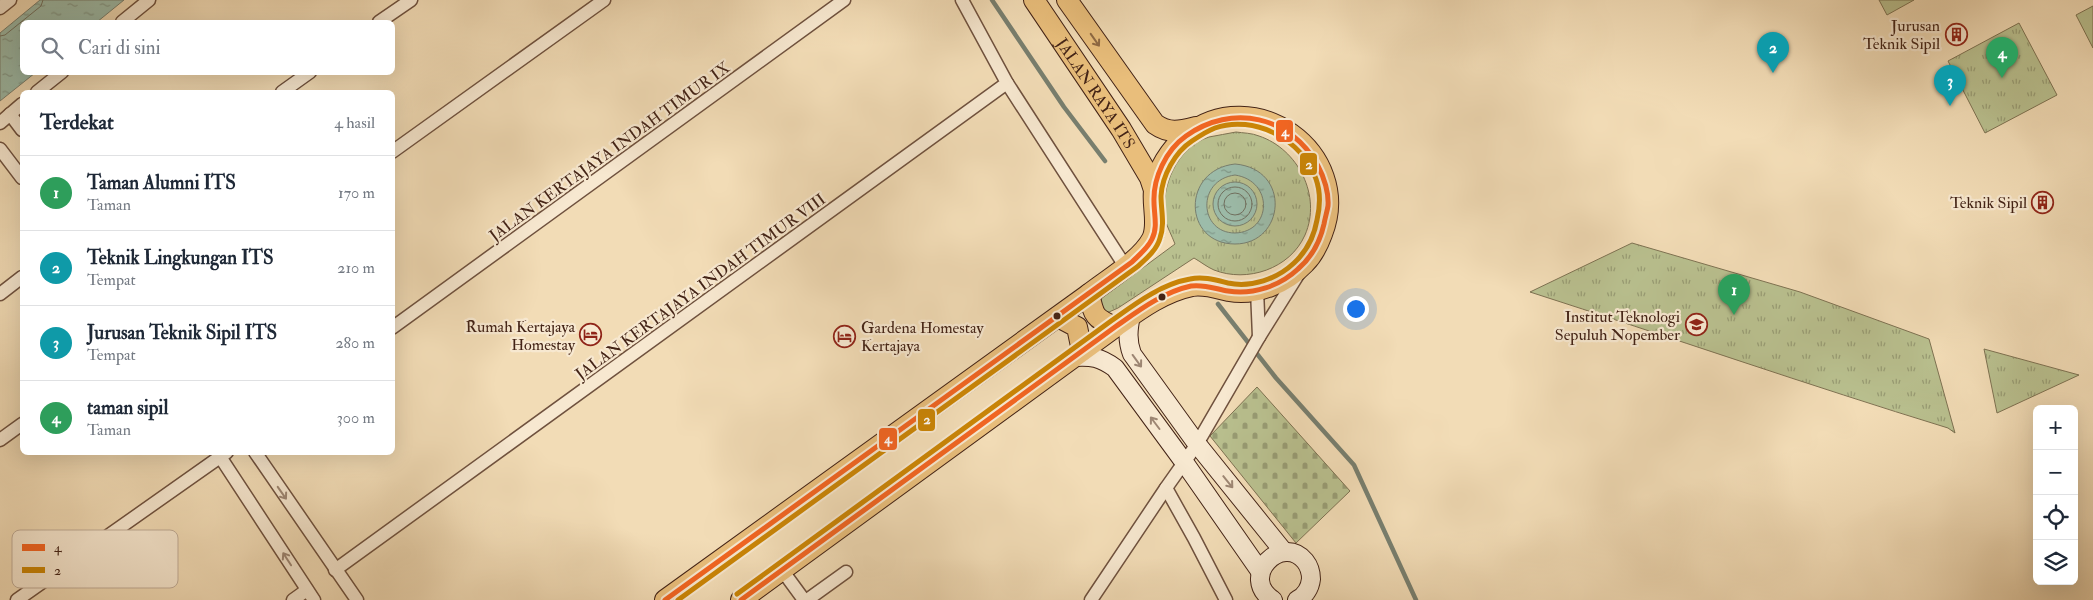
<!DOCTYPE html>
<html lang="id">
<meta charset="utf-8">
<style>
:root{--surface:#fff;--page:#f2f2f3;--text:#1f2937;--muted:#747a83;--line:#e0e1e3;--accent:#8f2418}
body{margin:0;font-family:"IM FELL Double Pica",serif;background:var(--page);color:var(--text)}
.controls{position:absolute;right:15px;bottom:15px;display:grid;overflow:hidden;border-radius:8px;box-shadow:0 5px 20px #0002}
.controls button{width:45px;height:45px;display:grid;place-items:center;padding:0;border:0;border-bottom:1px solid var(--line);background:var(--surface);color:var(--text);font:25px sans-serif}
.you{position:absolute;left:1355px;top:308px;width:18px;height:18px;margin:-12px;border:4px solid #fff;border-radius:50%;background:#1a73e8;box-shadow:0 0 0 8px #1a73e833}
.badge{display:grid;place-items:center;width:32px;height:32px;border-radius:50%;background:var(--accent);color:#fff;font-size:16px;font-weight:700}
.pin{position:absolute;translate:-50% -41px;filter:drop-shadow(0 1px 2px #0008)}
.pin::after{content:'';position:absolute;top:26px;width:18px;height:15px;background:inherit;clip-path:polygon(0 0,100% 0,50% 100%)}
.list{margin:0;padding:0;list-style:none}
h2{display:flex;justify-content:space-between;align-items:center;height:65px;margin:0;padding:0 20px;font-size:21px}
h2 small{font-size:16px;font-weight:400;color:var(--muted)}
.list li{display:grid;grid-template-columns:32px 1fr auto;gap:15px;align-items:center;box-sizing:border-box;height:75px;padding:0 20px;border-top:1px solid var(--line)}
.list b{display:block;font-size:19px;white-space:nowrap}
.list p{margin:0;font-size:16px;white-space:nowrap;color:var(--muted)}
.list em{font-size:16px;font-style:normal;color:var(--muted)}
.icon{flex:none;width:28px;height:28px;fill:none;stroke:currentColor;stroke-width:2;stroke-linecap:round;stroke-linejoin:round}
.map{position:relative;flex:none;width:2093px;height:600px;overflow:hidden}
.search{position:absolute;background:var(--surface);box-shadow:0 5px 20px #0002;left:20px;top:20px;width:375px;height:55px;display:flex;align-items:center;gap:12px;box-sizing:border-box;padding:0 18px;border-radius:8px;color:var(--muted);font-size:19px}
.panel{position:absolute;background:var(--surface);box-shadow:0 5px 20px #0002;left:20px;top:90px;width:375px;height:365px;border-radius:8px}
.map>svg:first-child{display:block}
.cemetery{fill:url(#cemetery-stones);stroke:#7e7252}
.park{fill:url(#park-tufts);stroke:#7e7252}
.pitch{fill:#b9c08f;stroke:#7e7252}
.water{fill:url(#water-ripples);stroke:#787f6f;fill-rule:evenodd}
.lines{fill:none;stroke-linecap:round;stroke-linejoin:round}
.shore{stroke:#707060;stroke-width:1}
.stream{stroke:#787f6f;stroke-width:4.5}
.street-casing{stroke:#6f513e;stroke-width:15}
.secondary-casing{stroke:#432316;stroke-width:20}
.primary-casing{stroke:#432316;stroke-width:22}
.street{stroke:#f7e8d0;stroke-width:12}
.secondary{stroke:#f7e8d0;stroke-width:18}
.primary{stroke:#e9be7b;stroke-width:20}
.bus-1-casing{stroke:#f7e8d0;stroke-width:9}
.bus-2-casing{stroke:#f7e8d0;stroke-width:9}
.bus-1{stroke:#f26522;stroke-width:5}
.bus-2{stroke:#ca8506;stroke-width:5}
.oneway{stroke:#8e6943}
.oneway2{stroke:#9d8673}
.bus-dot{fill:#432316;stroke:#f7e8d0;stroke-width:2}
.labels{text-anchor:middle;stroke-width:4.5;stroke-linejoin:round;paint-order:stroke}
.poi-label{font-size:16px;fill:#432316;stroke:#f7e8d0;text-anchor:end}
.street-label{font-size:16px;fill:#432316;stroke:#f7e8d0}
.key{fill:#f7e8d0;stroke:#c1ad98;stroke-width:1}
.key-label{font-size:14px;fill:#432316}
.line-badge{stroke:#f7e8d0;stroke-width:2}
.badge-label{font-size:14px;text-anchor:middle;font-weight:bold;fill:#fff}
</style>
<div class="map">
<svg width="2093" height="600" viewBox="0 0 2093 600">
<defs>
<pattern id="cemetery-stones" width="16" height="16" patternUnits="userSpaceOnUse" patternTransform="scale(1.25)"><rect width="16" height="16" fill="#b9c08f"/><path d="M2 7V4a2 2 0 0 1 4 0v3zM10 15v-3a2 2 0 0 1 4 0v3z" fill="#989c74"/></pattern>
<pattern id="park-tufts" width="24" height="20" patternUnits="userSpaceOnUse" patternTransform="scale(1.25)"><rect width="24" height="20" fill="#b9c08f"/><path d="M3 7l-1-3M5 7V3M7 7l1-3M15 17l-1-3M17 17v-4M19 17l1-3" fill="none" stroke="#989c74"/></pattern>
<pattern id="water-ripples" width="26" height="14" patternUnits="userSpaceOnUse" patternTransform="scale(1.25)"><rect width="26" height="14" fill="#9cbcaa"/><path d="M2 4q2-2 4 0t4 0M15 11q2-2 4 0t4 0" fill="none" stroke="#819889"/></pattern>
</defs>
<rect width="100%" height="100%" fill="#f2dcb6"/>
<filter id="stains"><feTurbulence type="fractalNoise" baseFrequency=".004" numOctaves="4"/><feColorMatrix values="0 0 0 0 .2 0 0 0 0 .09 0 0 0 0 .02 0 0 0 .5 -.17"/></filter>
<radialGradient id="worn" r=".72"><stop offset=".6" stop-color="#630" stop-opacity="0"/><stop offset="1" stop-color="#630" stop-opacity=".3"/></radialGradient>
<polygon class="cemetery" points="1257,387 1350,491 1296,543 1210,436"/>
<g class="park">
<polygon points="2019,23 2057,95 1985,133 1948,61"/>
<path d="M1236,132C1243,133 1252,133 1259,136C1298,149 1322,196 1305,235C1290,269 1247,283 1214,270C1207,267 1201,262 1194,258L1118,308L1109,312L1103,311L1099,304L1102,298L1175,244C1172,236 1167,227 1165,219C1160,187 1177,147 1209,137C1218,135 1227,134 1236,132Z"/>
<path d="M1632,243L1800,292L1929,339L1955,433L1948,428C1808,385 1670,337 1530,292Z"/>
<polygon points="1984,349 2079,375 1997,413"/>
</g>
<g class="pitch">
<polygon points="1879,0 1914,0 1887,15"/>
<polygon points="2093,6 2093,48 2076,15"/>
</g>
<g class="water">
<polygon points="40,0 124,0 97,22 22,22 22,72 35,73 0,101 0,33"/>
<path d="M1235,164C1292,169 1285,244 1235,244C1183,244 1181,170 1235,164ZM1235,175C1274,181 1272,232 1235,233C1199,233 1196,180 1235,175Z"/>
<circle cx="1235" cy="204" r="22"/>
</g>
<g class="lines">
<g class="shore">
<polyline points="0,36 5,35 41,6 43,0"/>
<circle cx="1235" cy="204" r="17"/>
<circle cx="1235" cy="204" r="11"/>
</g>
<g class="stream">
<polyline points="992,0 1064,107 1105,161"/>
<polyline points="1218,304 1276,378 1354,465 1416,600"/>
</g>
<defs>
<g id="street">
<polyline points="0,8 10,0"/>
<polyline points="122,22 149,0"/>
<polyline points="379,22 411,0"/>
<polyline points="1007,83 1125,266"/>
<polyline points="37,92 62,72"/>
<polyline points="282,92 310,72"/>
<polyline points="10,114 22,130"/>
<polyline points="0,123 22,104"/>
<polyline points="0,149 22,178"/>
<polyline points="392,152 604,0"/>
<polyline points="1257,290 1259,337"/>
<polyline points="0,294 22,277"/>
<polyline points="392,328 844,0"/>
<polyline points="0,440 22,424"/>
<polyline points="217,452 314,600"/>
<polyline points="255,452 357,600"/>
<polyline points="1166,488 1194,538 1226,600"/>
<polyline points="335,570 1007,83 962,0"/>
<polyline points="782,570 804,600"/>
<polyline points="17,600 227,452"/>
<polyline points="293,600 307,590"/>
<polyline points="807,600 846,572"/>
<polyline points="1091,600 1166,488 1197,444 1259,337 1299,273"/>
</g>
<g id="secondary">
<path d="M1131,315C1128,330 1127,340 1132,354L1197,444L1284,552"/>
<path d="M1074,357C1092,356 1100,357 1115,368L1184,462L1260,571"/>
<path d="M1273,600C1238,577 1282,533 1305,561C1309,566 1311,572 1311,579C1310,588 1305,596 1297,600"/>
</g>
<g id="primary">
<path id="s1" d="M1034,0L1121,129L1150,178L1154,190"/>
<path d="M1067,0L1155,124C1169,134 1180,131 1196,127"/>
<path d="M1089,294C1094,316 1094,318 1115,327"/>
<polyline points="1058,317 1077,327 1082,351"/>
<path d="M665,600L1089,294C1108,279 1141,260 1152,239C1159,225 1152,206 1154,191C1156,171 1171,148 1186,136C1253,81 1354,153 1322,234C1318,245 1313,255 1305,263C1286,283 1256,296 1229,291C1216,288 1205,284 1192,286C1163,292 1139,310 1115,327L741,600"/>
</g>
</defs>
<use href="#street" class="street-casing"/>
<use href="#secondary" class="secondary-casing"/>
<use href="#primary" class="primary-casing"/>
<use href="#street" class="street"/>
<use href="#secondary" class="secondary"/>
<use href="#primary" class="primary"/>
<defs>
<path id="bus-1" d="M665,600L1132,262C1139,255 1148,248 1152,239C1158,228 1154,214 1154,202C1153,178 1166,150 1186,136C1232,103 1291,116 1318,166C1324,177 1329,193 1328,206C1327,212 1325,218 1324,224C1320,242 1312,257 1298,269C1280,286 1253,295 1228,291C1216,289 1204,284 1191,286C1163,292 1138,311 1115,327L741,600"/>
<path id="bus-2" d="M678,600L1137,267C1146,259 1157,250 1160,238C1165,224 1161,210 1161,196C1162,176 1175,152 1192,141C1198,137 1207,131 1215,128C1254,114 1303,140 1316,179C1321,193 1320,207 1317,220C1314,237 1307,251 1294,263C1277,279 1251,288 1228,283C1216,280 1203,276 1190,279C1161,284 1135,304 1111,321L737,594"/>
</defs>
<use href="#bus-1" class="bus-1-casing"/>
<use href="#bus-2" class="bus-2-casing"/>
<use href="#bus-1" class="bus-1"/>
<use href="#bus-2" class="bus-2"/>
</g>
<defs><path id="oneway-shaft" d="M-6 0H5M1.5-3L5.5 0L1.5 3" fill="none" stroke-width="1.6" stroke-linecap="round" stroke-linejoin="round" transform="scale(1.25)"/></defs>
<use class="oneway" href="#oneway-shaft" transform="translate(1095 40) rotate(55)"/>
<g class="oneway2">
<use href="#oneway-shaft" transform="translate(1137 361) rotate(54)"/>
<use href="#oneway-shaft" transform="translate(1155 423) rotate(-127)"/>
<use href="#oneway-shaft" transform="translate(1228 482) rotate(51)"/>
<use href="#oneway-shaft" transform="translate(282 493) rotate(55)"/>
<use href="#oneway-shaft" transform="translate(287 559) rotate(-123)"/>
</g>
<defs>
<symbol id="building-ring" viewBox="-11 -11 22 22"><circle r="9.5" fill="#f7e8d0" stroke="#8f2418" stroke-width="1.5"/><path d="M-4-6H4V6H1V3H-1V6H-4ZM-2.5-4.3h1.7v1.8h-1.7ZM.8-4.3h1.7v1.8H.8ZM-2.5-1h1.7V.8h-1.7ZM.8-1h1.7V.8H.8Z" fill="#8f2418"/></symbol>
<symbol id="university-ring" viewBox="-11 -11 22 22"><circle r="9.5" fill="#f7e8d0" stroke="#8f2418" stroke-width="1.5"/><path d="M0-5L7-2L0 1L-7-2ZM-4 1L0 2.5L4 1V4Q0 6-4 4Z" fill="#8f2418"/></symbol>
<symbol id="hotel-ring" viewBox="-11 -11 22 22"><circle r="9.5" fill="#f7e8d0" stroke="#8f2418" stroke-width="1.5"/><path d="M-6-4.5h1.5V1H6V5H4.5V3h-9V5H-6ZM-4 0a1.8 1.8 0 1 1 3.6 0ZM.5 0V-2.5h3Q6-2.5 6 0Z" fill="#8f2418"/></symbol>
</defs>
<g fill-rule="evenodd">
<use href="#building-ring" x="1944" y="22" width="25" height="25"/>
<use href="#building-ring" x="2030" y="190" width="25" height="25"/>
<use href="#university-ring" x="1684" y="312" width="25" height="25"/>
<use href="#hotel-ring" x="578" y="322" width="25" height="25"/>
<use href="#hotel-ring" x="832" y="324" width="25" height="25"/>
</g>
<g class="bus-dot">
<circle cx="1162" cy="297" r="4.5"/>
<circle cx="1057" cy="316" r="4.5"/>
</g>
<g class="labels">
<g class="poi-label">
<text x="1940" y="31">Jurusan<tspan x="1940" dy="18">Teknik Sipil</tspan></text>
<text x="2027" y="208">Teknik Sipil</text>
<text x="1680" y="322">Institut Teknologi<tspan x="1680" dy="18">Sepuluh Nopember</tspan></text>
<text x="575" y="332">Rumah Kertajaya<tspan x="575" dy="18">Homestay</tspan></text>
<text x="861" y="333" text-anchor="start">Gardena Homestay<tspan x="861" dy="18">Kertajaya</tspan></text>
</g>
<g class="street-label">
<text dy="6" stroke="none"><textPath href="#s1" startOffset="112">JALAN RAYA ITS</textPath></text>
<text transform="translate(609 151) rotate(-36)" y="6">JALAN KERTAJAYA INDAH TIMUR IX</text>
<text transform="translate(700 286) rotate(-36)" y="6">JALAN KERTAJAYA INDAH TIMUR VIII</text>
</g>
</g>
<rect x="12" y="530" width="166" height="58" rx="8" class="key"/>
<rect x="22" y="544" width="23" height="7" fill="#f26522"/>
<rect x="22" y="567" width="23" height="6" fill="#ca8506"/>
<g class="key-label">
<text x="54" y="552">4</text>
<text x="54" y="575">2</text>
</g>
<g class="line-badge">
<rect x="1275" y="119" width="19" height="24" rx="5" fill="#f26522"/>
<rect x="1299" y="152" width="19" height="24" rx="5" fill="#ca8506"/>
<rect x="917" y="408" width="19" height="24" rx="5" fill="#ca8506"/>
<rect x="878" y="427" width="20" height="24" rx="5" fill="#f26522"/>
</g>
<g class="badge-label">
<text x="1285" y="136">4</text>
<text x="1309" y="169">2</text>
<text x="927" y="424">2</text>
<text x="888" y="443">4</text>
</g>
<rect width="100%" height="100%" filter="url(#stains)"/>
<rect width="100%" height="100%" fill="url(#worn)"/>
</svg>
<div class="controls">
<button>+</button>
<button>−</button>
<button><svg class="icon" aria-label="locate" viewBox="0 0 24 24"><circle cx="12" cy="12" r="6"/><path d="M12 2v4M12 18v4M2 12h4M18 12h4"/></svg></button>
<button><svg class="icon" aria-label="layers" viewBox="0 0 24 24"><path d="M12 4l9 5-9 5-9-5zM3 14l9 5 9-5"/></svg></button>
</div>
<div class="you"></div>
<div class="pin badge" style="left:1734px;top:315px;background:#2e9e5b">1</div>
<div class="pin badge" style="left:1773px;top:73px;background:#0f9aa8">2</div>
<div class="pin badge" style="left:1950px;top:106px;background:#0f9aa8">3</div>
<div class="pin badge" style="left:2002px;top:78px;background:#2e9e5b">4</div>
<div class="search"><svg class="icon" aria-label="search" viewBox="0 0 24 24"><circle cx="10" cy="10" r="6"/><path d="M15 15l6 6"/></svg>Cari di sini</div>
<section class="panel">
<h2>Terdekat<small>4 hasil</small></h2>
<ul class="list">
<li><span class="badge" style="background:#2e9e5b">1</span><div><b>Taman Alumni ITS</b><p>Taman</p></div><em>170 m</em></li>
<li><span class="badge" style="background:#0f9aa8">2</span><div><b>Teknik Lingkungan ITS</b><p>Tempat</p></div><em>210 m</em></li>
<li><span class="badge" style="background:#0f9aa8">3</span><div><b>Jurusan Teknik Sipil ITS</b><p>Tempat</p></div><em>280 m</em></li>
<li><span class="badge" style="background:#2e9e5b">4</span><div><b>taman sipil</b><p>Taman</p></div><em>300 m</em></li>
</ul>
</section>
</div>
